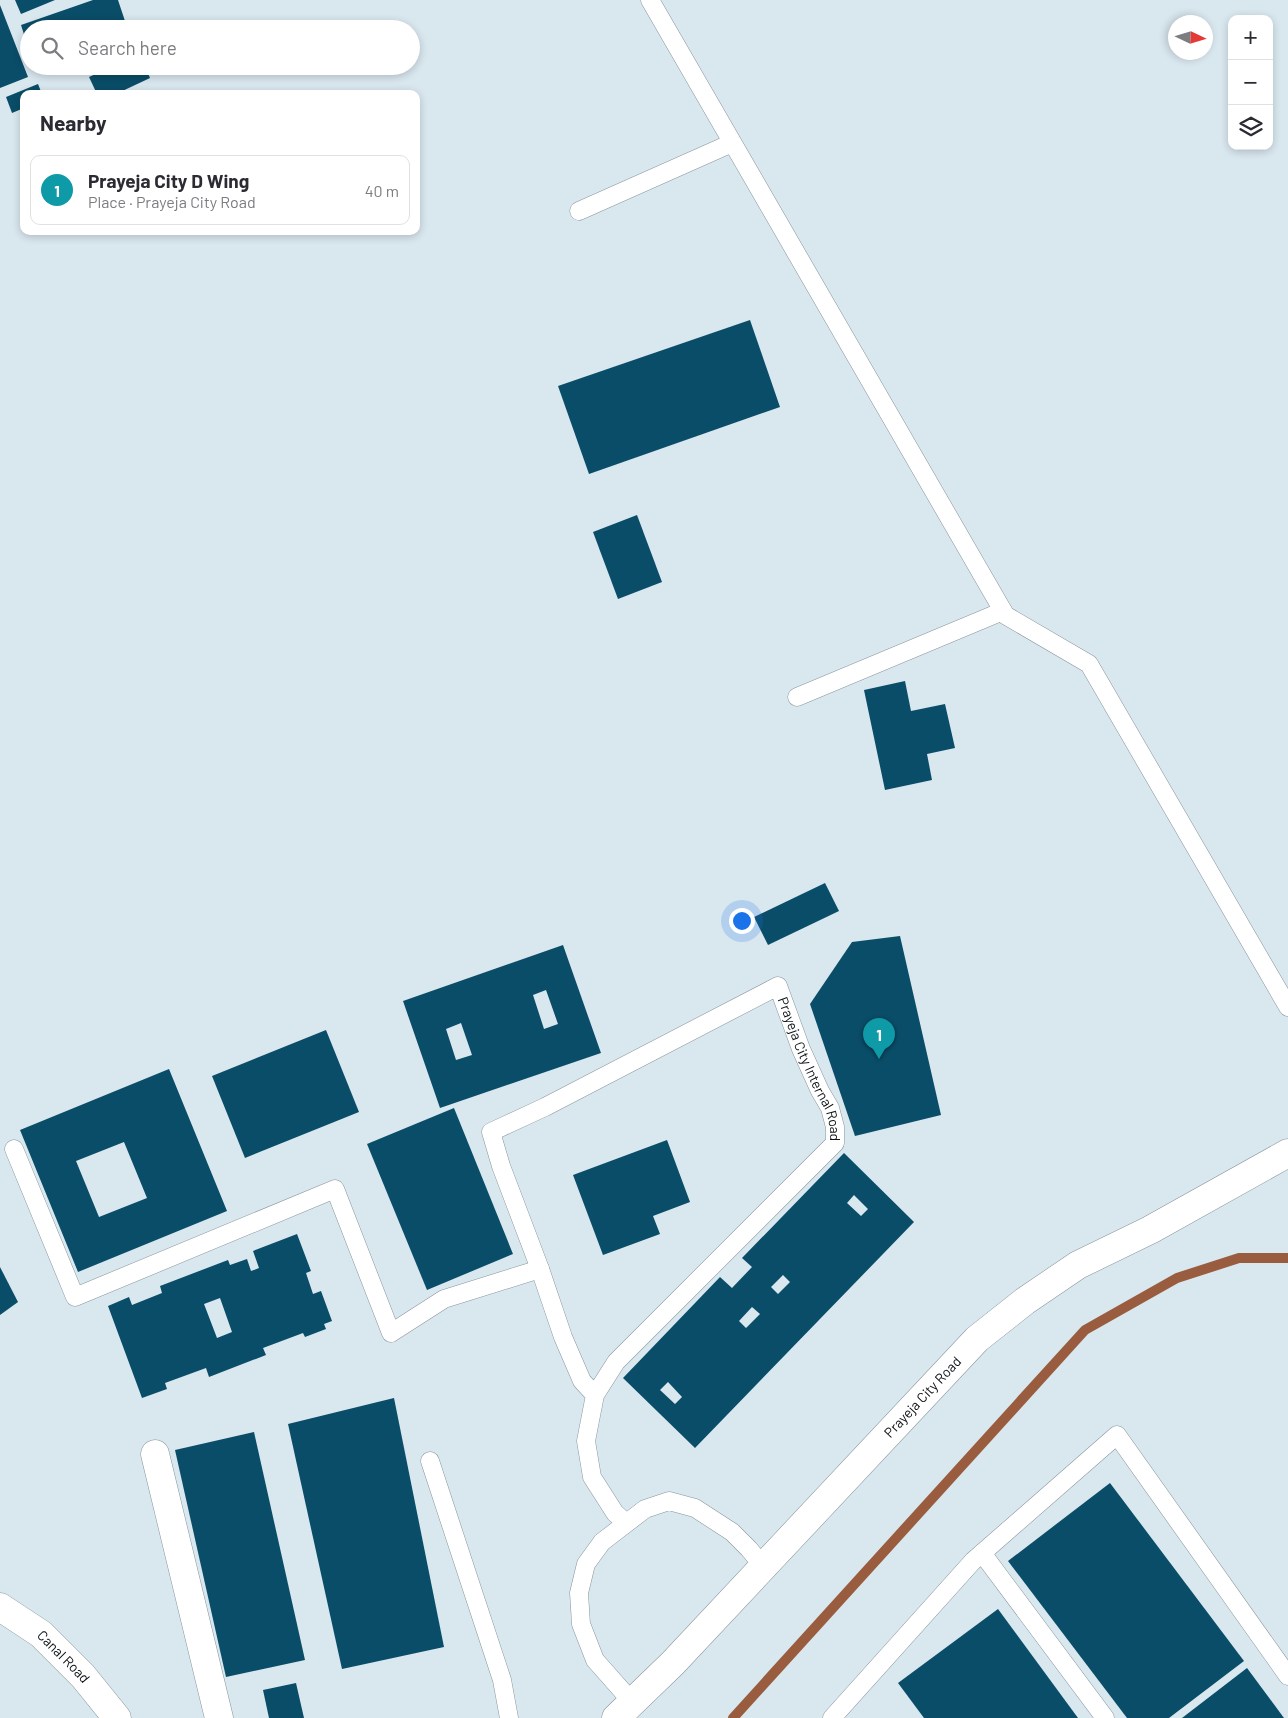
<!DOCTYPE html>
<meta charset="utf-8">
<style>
:root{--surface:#fff;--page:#f2f2f3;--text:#2b2b33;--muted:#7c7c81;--line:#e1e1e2;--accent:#b45309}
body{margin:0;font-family:Barlow,sans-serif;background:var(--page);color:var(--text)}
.controls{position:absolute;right:15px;top:15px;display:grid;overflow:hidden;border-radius:10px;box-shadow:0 2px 8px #0003}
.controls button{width:45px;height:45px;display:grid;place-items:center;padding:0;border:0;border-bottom:1px solid var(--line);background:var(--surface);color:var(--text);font:25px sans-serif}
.compass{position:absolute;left:1168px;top:15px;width:45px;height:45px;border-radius:50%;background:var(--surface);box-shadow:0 2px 8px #0003;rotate:94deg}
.you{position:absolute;left:741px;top:920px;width:18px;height:18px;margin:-12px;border:4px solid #fff;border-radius:50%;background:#1a73e8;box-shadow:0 0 0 8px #1a73e833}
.badge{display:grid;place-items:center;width:32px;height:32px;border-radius:50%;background:var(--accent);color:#fff;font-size:16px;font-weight:700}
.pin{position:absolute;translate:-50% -41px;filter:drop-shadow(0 1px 2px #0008)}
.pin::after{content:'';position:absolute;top:26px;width:18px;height:15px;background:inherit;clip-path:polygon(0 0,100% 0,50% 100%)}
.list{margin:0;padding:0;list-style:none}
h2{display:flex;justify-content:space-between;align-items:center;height:65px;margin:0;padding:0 20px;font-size:21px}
h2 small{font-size:16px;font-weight:400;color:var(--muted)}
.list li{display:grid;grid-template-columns:32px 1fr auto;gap:15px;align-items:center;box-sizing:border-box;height:70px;margin:0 10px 10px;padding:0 10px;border:1px solid var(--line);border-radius:10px}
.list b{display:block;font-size:19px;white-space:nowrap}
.list p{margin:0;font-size:16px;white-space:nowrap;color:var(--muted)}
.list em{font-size:16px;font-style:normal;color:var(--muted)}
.icon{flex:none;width:28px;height:28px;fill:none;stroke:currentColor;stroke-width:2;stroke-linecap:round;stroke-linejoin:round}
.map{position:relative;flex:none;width:1288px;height:1718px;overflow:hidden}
.search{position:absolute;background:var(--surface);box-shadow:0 2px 8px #0003;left:20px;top:20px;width:400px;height:55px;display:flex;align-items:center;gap:12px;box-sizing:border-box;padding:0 18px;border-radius:28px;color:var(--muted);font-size:19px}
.panel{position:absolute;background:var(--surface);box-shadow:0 2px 8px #0003;left:20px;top:90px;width:400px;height:145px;border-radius:10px}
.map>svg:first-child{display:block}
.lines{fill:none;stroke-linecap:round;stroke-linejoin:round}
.stream{stroke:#9a5c3e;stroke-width:10}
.building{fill:#0a4d68;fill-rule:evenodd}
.lane-casing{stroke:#89969d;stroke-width:19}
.street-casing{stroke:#89969d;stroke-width:29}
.secondary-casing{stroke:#89969d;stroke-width:29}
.lane{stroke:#fff;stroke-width:18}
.street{stroke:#fff;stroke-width:28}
.secondary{stroke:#fff;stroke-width:28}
.labels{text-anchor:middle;stroke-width:5;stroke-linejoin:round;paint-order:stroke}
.street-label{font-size:14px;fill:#0c1113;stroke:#e6f4fc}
</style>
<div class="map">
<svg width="1288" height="1718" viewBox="0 0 1288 1718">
<rect width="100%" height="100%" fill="#d9e7ef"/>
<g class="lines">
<polyline class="stream" points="733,1718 1085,1330 1177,1278 1239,1258 1288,1258"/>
</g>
<g class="building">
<polygon points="15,0 55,0 21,14"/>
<polygon points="93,0 118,0 127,27 121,29 29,29 28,47 21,25"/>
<polygon points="0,5 28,77 0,88"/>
<polygon points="113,66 145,66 150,78 116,94 97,94 89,77"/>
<polygon points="38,84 42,94 24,94 24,108 12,113 6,97"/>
<polygon points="750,320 780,407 589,474 558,386"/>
<polygon points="637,515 662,582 618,599 593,532"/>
<polygon points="905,681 911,711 945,704 955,748 927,754 932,780 885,790 864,690"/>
<polygon points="825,883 839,911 768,945 754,917"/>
<polygon points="900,936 941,1115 855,1136 810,1004 852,942"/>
<path d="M563,945L601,1053L440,1108L403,1001ZM546,990L558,1024L544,1029L533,995ZM461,1023L472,1055L456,1060L446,1029Z"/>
<polygon points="326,1030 359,1112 245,1158 212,1076"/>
<path d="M169,1069L227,1211L78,1272L20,1130ZM124,1142L147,1198L99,1217L76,1161Z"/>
<polygon points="454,1108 513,1254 427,1290 367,1144"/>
<polygon points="667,1140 690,1202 653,1216 660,1234 603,1255 573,1175"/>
<path d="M844,1153L914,1222L695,1448L623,1378L720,1277L732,1288L752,1267L742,1258ZM854,1195L868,1209L861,1216L847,1203ZM783,1275L790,1282L778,1294L771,1287ZM752,1307L760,1314L746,1328L739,1321ZM668,1382L682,1397L675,1404L660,1390Z"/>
<path d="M297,1234L311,1271L306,1273L313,1294L321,1291L332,1321L324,1324L326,1329L305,1337L303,1333L263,1348L266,1355L209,1377L206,1368L165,1383L167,1389L142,1398L108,1306L129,1297L132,1305L162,1293L160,1286L228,1260L230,1265L247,1259L251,1271L259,1268L253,1251ZM220,1298L232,1332L217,1338L204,1304Z"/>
<polygon points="0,1267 18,1302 0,1315"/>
<polygon points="394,1398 444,1647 342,1669 288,1424"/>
<polygon points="254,1432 305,1660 226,1677 175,1450"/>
<polygon points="1110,1483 1244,1661 1169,1718 1127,1718 1008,1561"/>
<polygon points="998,1609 1078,1718 924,1718 898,1683"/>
<polygon points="1247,1668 1284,1718 1182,1718"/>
<polygon points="296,1683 304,1718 269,1718 263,1690"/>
</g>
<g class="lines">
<defs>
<g id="lane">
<polyline points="650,0 1003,611 1005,615 1089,664 1288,1007"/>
<polyline points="579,211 732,143"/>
<polyline points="797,697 1003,611"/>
<polyline points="14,1149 75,1297 335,1189 391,1333 444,1299 540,1269"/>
<path id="s1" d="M595,1395L582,1381L563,1337L540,1269L501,1166L491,1132L545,1107L778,986L801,1049L820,1091L830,1108L835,1127V1143L616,1362L595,1395L586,1441L592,1477L615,1513L626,1523"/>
<polyline points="430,1461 502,1680 509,1718"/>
<polyline points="982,1553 1105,1718"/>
<polyline points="633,1703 595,1660 581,1624 579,1593 586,1564 602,1542 645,1509 669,1501 695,1508 732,1532 749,1549 763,1566"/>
<polyline points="832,1718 973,1561 1117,1435 1288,1676"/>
</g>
<polyline id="street" points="155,1454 219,1718"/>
<g id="secondary">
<path id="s2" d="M0,1607L41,1634L83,1676L117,1718"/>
<path id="s3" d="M616,1718L673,1663L977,1339L1025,1301L1078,1265L1150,1230L1288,1153"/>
</g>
</defs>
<use href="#lane" class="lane-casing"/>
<use href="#street" class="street-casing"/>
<use href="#secondary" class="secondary-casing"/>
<use href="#lane" class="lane"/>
<use href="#street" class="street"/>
<use href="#secondary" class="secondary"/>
</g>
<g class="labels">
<g class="street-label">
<text dy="5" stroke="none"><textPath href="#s1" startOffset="696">Prayeja City Internal Road</textPath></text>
<text dy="5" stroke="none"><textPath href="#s3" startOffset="444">Prayeja City Road</textPath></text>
<text dy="5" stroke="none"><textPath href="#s2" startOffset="81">Canal Road</textPath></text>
</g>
</g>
</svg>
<div class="controls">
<button>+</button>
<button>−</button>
<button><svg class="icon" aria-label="layers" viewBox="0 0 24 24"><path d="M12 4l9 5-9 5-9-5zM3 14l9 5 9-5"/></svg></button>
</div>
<svg class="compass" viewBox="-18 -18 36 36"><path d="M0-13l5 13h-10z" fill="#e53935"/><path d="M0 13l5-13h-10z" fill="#7c7c81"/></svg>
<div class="you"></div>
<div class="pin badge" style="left:879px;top:1059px;background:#0f9aa8">1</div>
<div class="search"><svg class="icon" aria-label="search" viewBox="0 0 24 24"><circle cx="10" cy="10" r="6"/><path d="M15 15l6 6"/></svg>Search here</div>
<section class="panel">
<h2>Nearby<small></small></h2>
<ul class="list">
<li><span class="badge" style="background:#0f9aa8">1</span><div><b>Prayeja City D Wing</b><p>Place · Prayeja City Road</p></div><em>40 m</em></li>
</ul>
</section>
</div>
